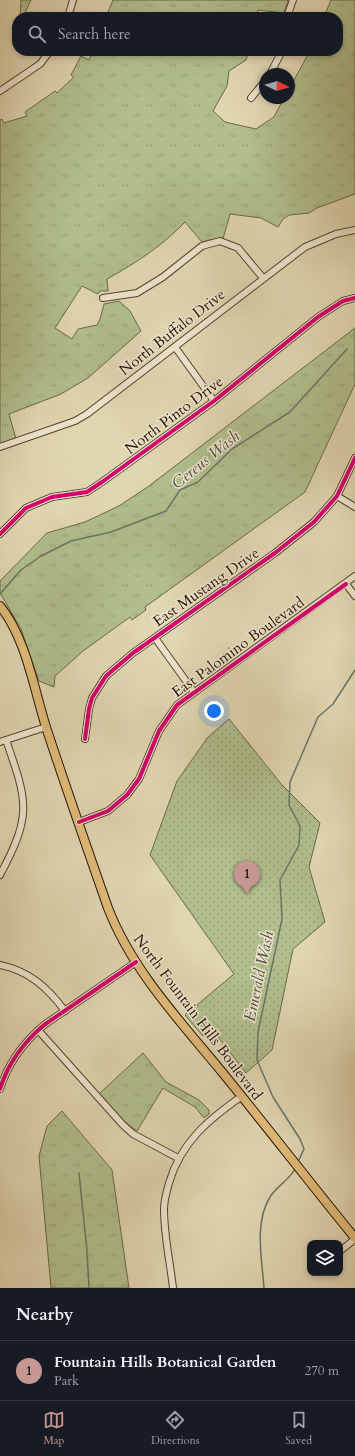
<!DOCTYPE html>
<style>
:root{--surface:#171b24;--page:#242831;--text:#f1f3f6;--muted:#9ea1a6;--line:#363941;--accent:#c59692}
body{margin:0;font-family:Cardo,serif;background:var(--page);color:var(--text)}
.controls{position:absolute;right:12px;bottom:12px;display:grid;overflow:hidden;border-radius:8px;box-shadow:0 2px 6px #0003}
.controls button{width:36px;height:36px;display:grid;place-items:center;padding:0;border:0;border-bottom:1px solid var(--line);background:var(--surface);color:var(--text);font:20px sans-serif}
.compass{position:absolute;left:259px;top:68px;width:36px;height:36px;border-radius:50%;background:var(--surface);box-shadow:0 2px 6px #0003;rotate:95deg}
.you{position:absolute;left:214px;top:711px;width:14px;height:14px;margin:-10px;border:3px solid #fff;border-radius:50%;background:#1a73e8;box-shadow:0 0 0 6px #1a73e833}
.badge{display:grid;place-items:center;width:26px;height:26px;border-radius:50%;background:var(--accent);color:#111;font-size:13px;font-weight:700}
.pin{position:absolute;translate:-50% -33px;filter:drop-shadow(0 1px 2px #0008)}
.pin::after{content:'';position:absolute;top:21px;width:14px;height:12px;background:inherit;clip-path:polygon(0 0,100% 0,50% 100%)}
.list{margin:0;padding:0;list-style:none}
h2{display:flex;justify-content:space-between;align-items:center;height:52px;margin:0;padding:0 16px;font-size:17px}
h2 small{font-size:13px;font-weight:400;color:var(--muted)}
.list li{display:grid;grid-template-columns:26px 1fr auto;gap:12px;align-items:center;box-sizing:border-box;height:60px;padding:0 16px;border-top:1px solid var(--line)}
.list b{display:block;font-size:15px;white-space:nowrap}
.list p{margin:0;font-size:13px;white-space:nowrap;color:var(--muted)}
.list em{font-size:13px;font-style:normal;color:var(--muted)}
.icon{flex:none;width:22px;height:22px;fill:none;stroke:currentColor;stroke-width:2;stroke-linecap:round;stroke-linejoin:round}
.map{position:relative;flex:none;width:355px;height:1288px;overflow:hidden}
.search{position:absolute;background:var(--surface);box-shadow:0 2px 6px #0003;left:12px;right:12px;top:12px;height:44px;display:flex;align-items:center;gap:10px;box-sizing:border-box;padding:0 14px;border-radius:16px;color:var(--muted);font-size:15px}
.sheet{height:112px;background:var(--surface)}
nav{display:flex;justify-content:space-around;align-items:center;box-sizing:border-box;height:56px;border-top:1px solid var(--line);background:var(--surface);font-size:11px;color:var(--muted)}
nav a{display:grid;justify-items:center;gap:2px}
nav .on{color:var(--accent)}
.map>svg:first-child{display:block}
.grass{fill:url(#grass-tufts);stroke:#6a6846}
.park{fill:url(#park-dots);stroke:#6a6846}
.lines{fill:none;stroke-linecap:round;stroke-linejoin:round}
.stream{stroke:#677668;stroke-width:1.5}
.minor-casing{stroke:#53422c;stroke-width:8}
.major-casing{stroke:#241100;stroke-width:10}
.minor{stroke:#ece4cd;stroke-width:6}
.major{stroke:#e0bb79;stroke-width:8}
.cycleway-casing{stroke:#ece4cd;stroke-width:6}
.cycleway{stroke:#d6006c;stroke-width:4}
.labels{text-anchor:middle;stroke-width:3;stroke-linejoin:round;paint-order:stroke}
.street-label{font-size:15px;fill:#241100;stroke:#ece4cd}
.water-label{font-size:16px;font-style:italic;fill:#4b4c3d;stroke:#ece4cd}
</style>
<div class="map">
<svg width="355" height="1288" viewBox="0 0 355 1288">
<defs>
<pattern id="grass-tufts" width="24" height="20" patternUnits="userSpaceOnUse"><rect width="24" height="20" fill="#b1be8d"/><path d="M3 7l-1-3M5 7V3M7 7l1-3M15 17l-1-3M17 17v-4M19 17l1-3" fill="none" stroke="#98a278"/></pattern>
<pattern id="park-dots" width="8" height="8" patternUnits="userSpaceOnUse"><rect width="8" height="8" fill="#b1be8d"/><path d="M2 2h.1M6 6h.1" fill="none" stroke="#98a278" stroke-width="1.8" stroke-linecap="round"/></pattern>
</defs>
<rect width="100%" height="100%" fill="#e1d6b2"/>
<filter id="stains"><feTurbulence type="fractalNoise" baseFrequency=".005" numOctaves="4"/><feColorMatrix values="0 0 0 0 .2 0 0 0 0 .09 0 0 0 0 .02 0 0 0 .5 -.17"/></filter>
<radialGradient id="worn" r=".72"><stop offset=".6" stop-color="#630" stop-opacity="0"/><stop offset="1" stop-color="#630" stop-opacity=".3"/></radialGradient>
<g class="grass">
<polygon points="113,0 288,0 284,13 258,10 256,17 106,17"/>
<path d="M331,0H355V194L317,208L309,213L289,215L283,219L278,227L261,218L230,214L223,239L209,240L202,242L185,222C162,246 136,263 107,279L108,291H100L98,294L82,286L55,328L72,339L78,329L97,325L100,319L104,304L119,301L130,311L141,331L88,378L61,394L9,414L16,439L0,444V120L2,119L4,123L27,116L25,112L55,91L57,93L74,77L71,75L81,56L89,60L93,51H249L246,60L229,71L227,86L213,111L225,122L256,129L274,117L284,98H289V89L310,51H338V17H324Z"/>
<polygon points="355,328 355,384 305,492 145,607 146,610 132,620 130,617 83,651 55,676 54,687 39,681 21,629 0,593 0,581 47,533 85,522 119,506 149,486"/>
<polygon points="143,1053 166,1082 199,1100 209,1110 209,1114 204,1118 195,1107 163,1088 137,1131 117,1116 98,1095"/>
<polygon points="62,1111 112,1170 129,1288 51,1288 39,1156 47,1126"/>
</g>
<g class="park">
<polygon points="21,0 31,0 23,17 20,17"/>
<polygon points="229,719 282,785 320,823 309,867 325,922 293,949 272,1050 246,1073 211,1028 203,1036 185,1015 234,974 150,855 177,781 208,737"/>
</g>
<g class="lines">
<g class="stream">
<polyline points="0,594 21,570 41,556 71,541 111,532 166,511 180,490 198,482 232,449 290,412 347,349"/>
<polyline points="298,1162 304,1149 300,1139 273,1097 257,1060 258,1032 282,919 280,880 299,845 300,826 289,805 290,782 318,717 333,704 355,670"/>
<polyline points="79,1173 87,1251 89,1288"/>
<path d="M264,1288C262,1259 254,1223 270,1197C277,1186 289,1180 295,1169"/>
</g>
<defs>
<g id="minor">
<polyline points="68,17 73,0"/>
<polyline points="287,17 293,0"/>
<polyline points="270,74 282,51"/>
<polyline points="0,91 40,64 50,51"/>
<polyline points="251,98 265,81"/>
<polyline points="103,298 137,293 163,277 202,246 220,241 238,248 263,278"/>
<polyline points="175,347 214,401"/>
<polyline points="0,447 75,421 87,414 305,247 336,234 355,230"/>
<polyline points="337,496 355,507"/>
<polyline points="0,534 26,508 52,497 87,492 102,482 214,401 318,317 343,301 355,298"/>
<polyline points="346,584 355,596"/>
<polyline points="155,638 194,692"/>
<polyline points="85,739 89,709 92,698 106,676 133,653 275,553 314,522 337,496 355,458"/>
<polyline points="0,742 46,727"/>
<polyline points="79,822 108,811 127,795 139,779 159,731 177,705 355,576"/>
<path d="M0,875C32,815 28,803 6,740"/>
<path d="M0,965C29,971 47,987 65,1011"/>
<polyline points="38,1030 123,1125 133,1134 178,1158"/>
<path d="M0,1089C8,1063 24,1042 44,1025L136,962"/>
<polyline points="340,1251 355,1239"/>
<path d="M173,1288C170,1262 164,1235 164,1209C164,1200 167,1191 169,1183C181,1142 208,1120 242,1096"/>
</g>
<path id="major" d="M0,606C26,638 34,689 46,727C66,788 87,848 108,908C132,970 180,1021 222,1072C267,1127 310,1183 355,1238"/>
</defs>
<use href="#minor" class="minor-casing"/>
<use href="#major" class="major-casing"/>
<use href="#minor" class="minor"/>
<use href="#major" class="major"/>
<defs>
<g id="cycleway">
<polyline points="0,534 26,508 52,497 87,492 102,482 214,401 318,317 343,301 355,298"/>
<polyline points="85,739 89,709 92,698 106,676 133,653 275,553 314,522 337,496 355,458"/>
<polyline points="79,822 108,811 127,795 139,779 159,731 177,705 346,584"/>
<path d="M0,1089C8,1063 24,1042 44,1025L136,962"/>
</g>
</defs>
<use href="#cycleway" class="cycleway-casing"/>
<use href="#cycleway" class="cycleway"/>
</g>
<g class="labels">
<g class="street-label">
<text transform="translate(172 332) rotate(-38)" y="5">North Buffalo Drive</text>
<text transform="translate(174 415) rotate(-37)" y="5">North Pinto Drive</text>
<text transform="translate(206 587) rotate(-35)" y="5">East Mustang Drive</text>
<text transform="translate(238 647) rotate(-36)" y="5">East Palomino Boulevard</text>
<text transform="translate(198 1017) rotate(53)" y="5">North Fountain Hills Boulevard</text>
</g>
<g class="water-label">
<text transform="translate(205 459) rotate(-39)" y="6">Cereus Wash</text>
<text transform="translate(258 976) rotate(-78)" y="6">Emerald Wash</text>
</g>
</g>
<rect width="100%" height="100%" filter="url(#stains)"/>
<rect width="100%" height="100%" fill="url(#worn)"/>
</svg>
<div class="controls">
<button><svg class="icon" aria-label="layers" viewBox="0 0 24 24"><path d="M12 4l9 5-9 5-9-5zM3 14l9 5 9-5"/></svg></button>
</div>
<svg class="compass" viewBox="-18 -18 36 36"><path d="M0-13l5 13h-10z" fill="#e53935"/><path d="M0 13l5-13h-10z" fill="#9ea1a6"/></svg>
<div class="you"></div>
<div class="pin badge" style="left:247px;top:894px">1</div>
<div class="search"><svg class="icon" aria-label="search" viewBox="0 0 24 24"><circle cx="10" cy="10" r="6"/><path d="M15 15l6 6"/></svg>Search here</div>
</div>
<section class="sheet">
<h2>Nearby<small></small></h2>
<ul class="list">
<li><span class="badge">1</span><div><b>Fountain Hills Botanical Garden</b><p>Park</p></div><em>270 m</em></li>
</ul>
</section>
<nav>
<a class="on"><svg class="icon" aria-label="map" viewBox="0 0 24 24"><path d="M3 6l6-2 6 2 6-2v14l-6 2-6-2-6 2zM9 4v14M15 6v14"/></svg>Map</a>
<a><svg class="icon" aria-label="directions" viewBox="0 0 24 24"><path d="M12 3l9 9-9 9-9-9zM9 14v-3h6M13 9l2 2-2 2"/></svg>Directions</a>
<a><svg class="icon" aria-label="saved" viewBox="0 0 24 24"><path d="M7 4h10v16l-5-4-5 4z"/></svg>Saved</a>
</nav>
